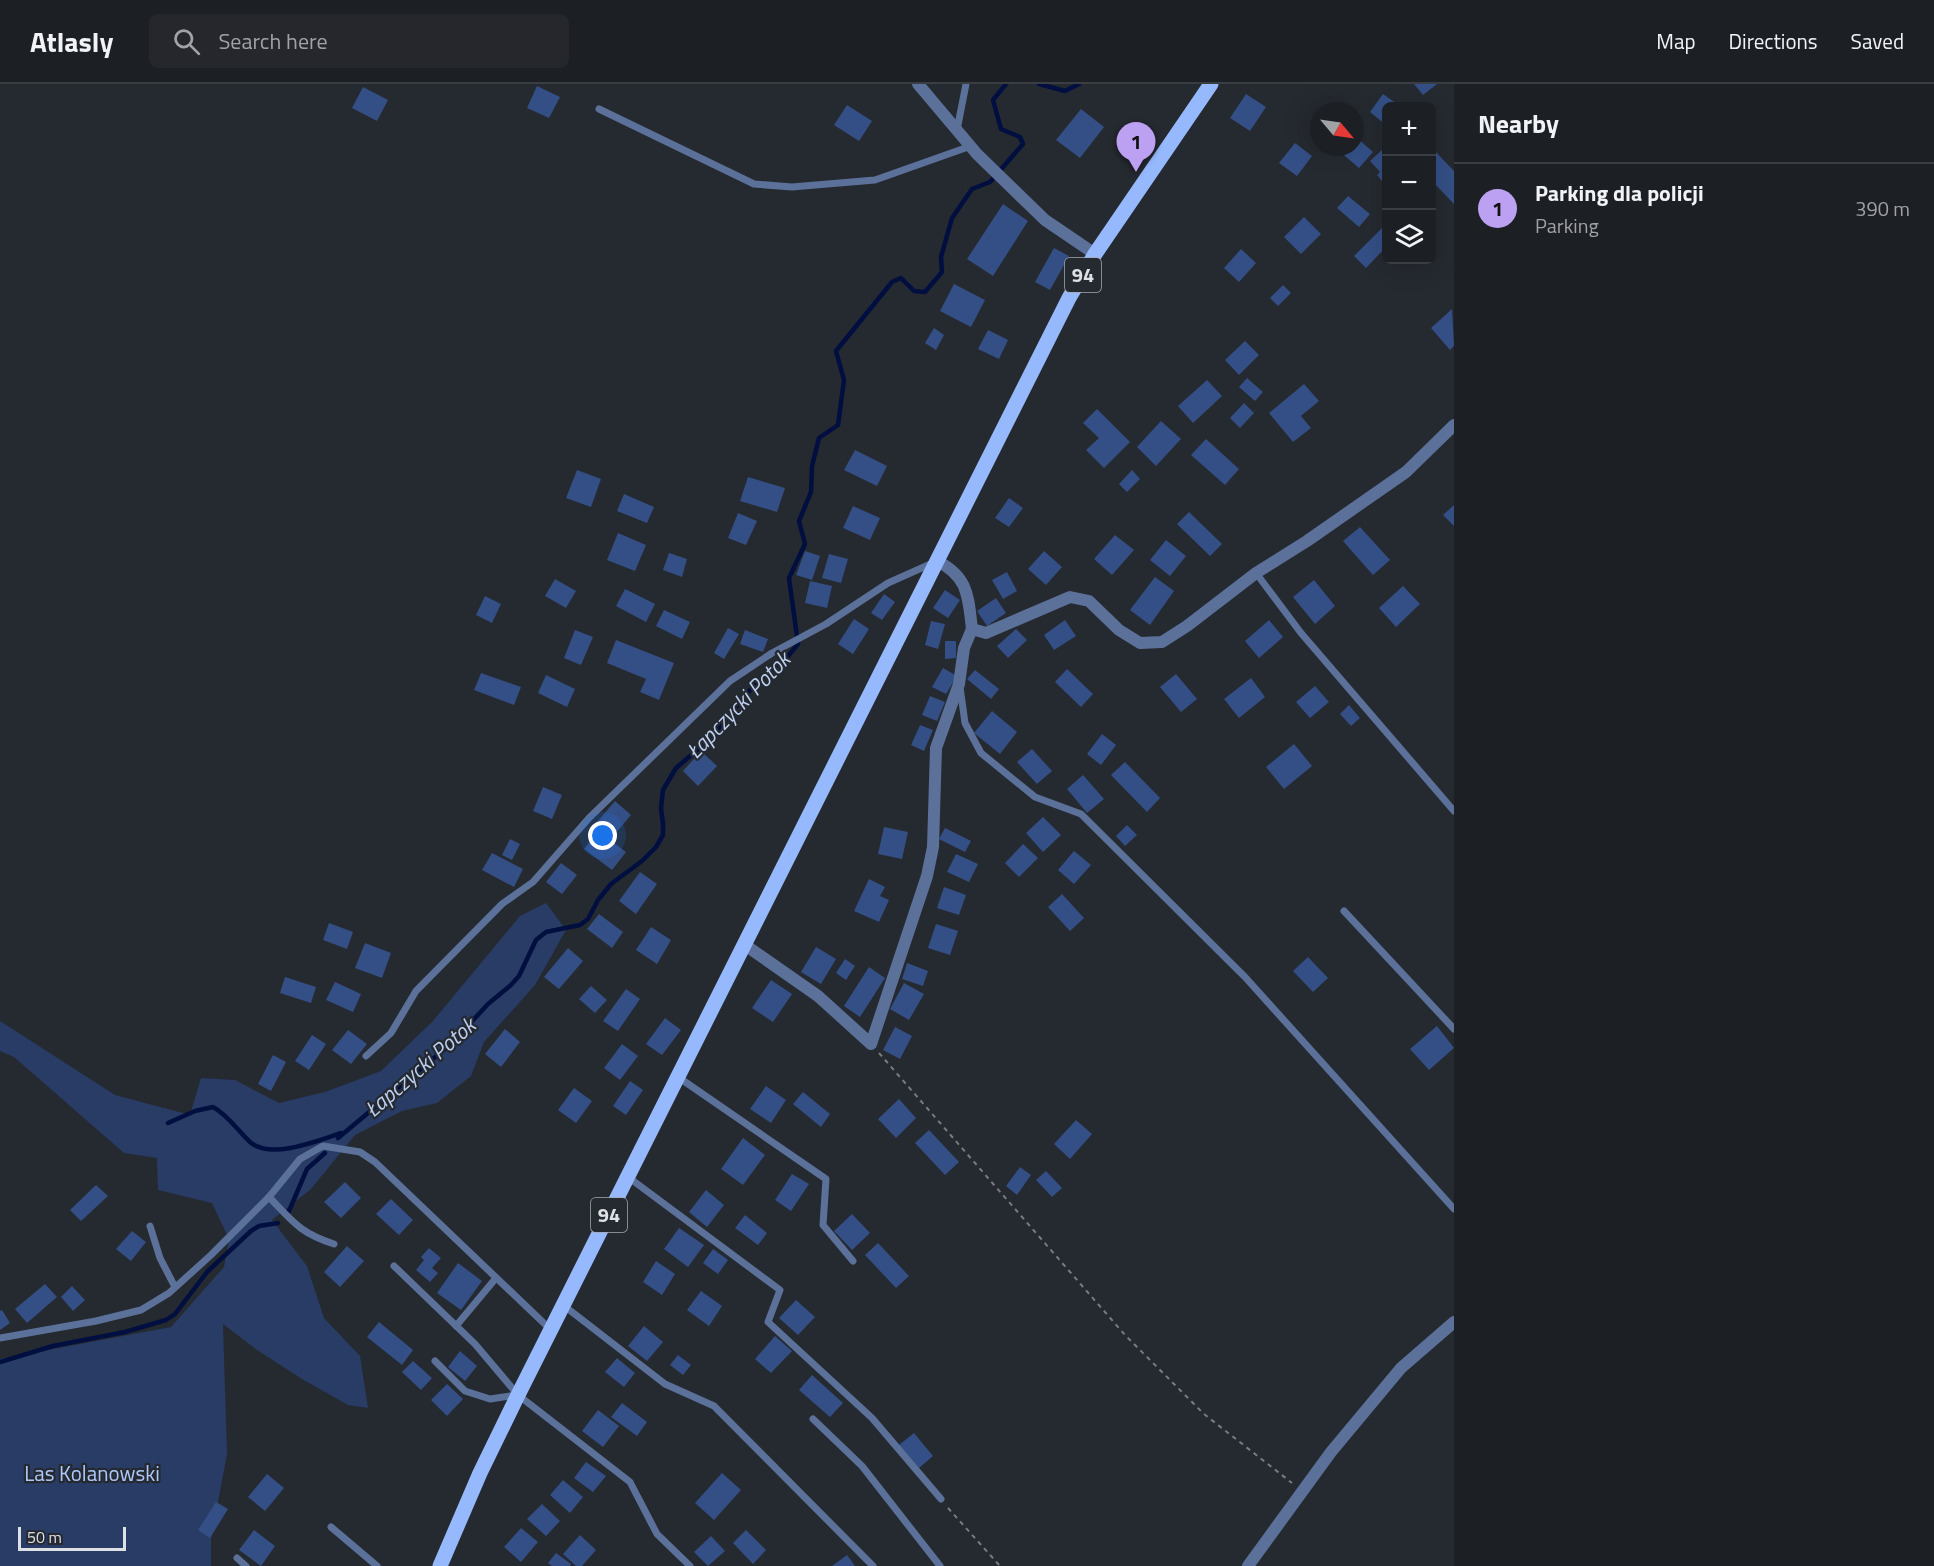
<!DOCTYPE html>
<meta charset="utf-8">
<style>
:root{--surface:#1c1f24;--page:#25272c;--text:#f1f3f6;--muted:#a0a2a6;--line:#3a3d41;--accent:#bca0f2}
body{margin:0;font-family:"Titillium Web",sans-serif;background:var(--page);color:var(--text)}
.controls{position:absolute;right:18px;top:18px;display:grid;overflow:hidden;border-radius:9px;box-shadow:0 6px 24px #0002}
.controls button{width:54px;height:54px;display:grid;place-items:center;padding:0;border:0;border-bottom:2px solid var(--line);background:var(--surface);color:var(--text);font:30px sans-serif}
.compass{position:absolute;left:1310px;top:18px;width:54px;height:54px;border-radius:50%;background:var(--surface);box-shadow:0 6px 24px #0002;rotate:119deg}
.scale{position:absolute;left:18px;bottom:15px;width:108px;box-sizing:border-box;padding-left:6px;border:3px solid #dde0e4;border-top:0;font-size:16px;line-height:21px;white-space:nowrap;color:#dde0e4;-webkit-text-stroke:4px #252930;paint-order:stroke}
.you{position:absolute;left:603px;top:752px;width:21px;height:21px;margin:-15px;border:4px solid #fff;border-radius:50%;background:#1a73e8;box-shadow:0 0 0 9px #1a73e833}
.badge{display:grid;place-items:center;width:39px;height:39px;border-radius:50%;background:var(--accent);color:#111;font-size:20px;font-weight:700}
.pin{position:absolute;translate:-50% -50px;filter:drop-shadow(0 2px 3px #0008)}
.pin::after{content:'';position:absolute;top:32px;width:21px;height:18px;background:inherit;clip-path:polygon(0 0,100% 0,50% 100%)}
.list{margin:0;padding:0;list-style:none}
h2{display:flex;justify-content:space-between;align-items:center;height:78px;margin:0;padding:0 24px;font-size:26px}
h2 small{font-size:20px;font-weight:400;color:var(--muted)}
.list li{display:grid;grid-template-columns:39px 1fr auto;gap:18px;align-items:center;box-sizing:border-box;height:90px;padding:0 24px;border-top:2px solid var(--line)}
.list b{display:block;font-size:22px;white-space:nowrap}
.list p{margin:0;font-size:20px;white-space:nowrap;color:var(--muted)}
.list em{font-size:20px;font-style:normal;color:var(--muted)}
.icon{flex:none;width:33px;height:33px;fill:none;stroke:currentColor;stroke-width:2;stroke-linecap:round;stroke-linejoin:round}
.map{position:relative;flex:none;width:1454px;height:1482px;overflow:hidden}
header{display:flex;align-items:center;gap:36px;box-sizing:border-box;height:84px;padding:0 30px;background:var(--surface);border-bottom:2px solid var(--line)}
header strong{font-size:28px}
nav{display:flex;gap:33px;margin-inline-start:auto;font-size:21px}
.search{width:420px;height:54px;background:var(--page);display:flex;align-items:center;gap:15px;box-sizing:border-box;padding:0 21px;border-radius:9px;color:var(--muted);font-size:22px}
main{display:flex}
aside{flex:1;background:var(--surface)}
.map>svg:first-child{display:block}
.green{fill:#283c66}
.lines{fill:none;stroke-linecap:round;stroke-linejoin:round}
.stream{stroke:#010f40;stroke-width:4.5}
.building{fill:#344f85}
.path{stroke:#797c82;stroke-width:2;stroke-dasharray:4.5 4.5;stroke-linecap:butt}
.lane{stroke:#5b719a;stroke-width:7}
.street{stroke:#5b719a;stroke-width:12}
.primary{stroke:#96b9fe;stroke-width:15}
.labels{text-anchor:middle;stroke-width:4.5;stroke-linejoin:round;paint-order:stroke}
.shield{fill:#252930;stroke:#a6a9ae;stroke-width:1.5}
.shield-label{font-size:20px;font-weight:bold;fill:#dde0e4}
.park-label{font-size:21px;fill:#aec8fa;stroke:#252930}
.water-label{font-size:22px;font-style:italic;fill:#bdcff0;stroke:#252930}
</style>
<header>
<strong>Atlasly</strong>
<div class="search"><svg class="icon" aria-label="search" viewBox="0 0 24 24"><circle cx="10" cy="10" r="6"/><path d="M15 15l6 6"/></svg>Search here</div>
<nav><a>Map</a><a>Directions</a><a>Saved</a></nav>
</header>
<main>
<div class="map">
<svg width="1454" height="1482" viewBox="0 0 1454 1482">
<rect width="100%" height="100%" fill="#252930"/>
<polygon class="green" points="546,819 566,846 535,901 484,958 471,992 437,1019 402,1027 355,1051 311,1105 272,1136 307,1182 324,1234 360,1272 368,1324 348,1321 302,1295 257,1266 223,1240 227,1370 211,1455 211,1482 0,1482 0,1275 171,1243 224,1183 229,1155 212,1119 158,1106 157,1074 124,1069 14,973 0,967 0,937 115,1011 190,1031 201,994 235,996 279,1019 325,1008 381,987 433,937 520,832"/>
<g class="lines">
<g class="stream">
<polyline points="1039,0 1065,7 1079,0"/>
<path d="M168,1039L195,1027L213,1023C228,1031 238,1047 250,1058C270,1076 318,1057 341,1049"/>
<polyline points="338,1054 452,959 488,920 511,901 519,892 536,856 546,848 580,841 588,835 598,816 611,800 642,777 656,763 663,751 663,740 661,724 663,706 676,684 709,656 750,606 789,571 798,560 789,494 805,460 799,437 811,408 812,382 819,354 838,341 844,296 836,267 892,198 901,194 914,207 925,208 942,188 941,173 952,134 972,105 990,98 1023,60 1020,53 1001,45 993,16 1006,0"/>
<polyline points="289,1127 307,1085 325,1069"/>
<polyline points="0,1278 53,1262 125,1248 166,1236 175,1230 207,1188 251,1147 259,1142 278,1139"/>
</g>
</g>
<g class="building">
<polygon points="1414,0 1437,0 1423,11"/>
<polygon points="537,2 560,13 549,34 527,24"/>
<polygon points="363,3 388,16 377,37 352,24"/>
<polygon points="1246,10 1266,23 1250,47 1230,34"/>
<polygon points="1383,10 1400,22 1386,22 1386,41 1370,28"/>
<polygon points="847,21 872,37 859,57 834,41"/>
<polygon points="1081,25 1104,43 1080,74 1056,56"/>
<polygon points="1355,52 1373,68 1359,84 1338,66 1341,63 1355,63"/>
<polygon points="1295,59 1312,72 1297,92 1279,79"/>
<polygon points="1432,64 1454,87 1454,120 1432,97"/>
<polygon points="1382,66 1386,71 1386,102 1377,91 1380,88 1370,77"/>
<polygon points="1348,112 1370,130 1359,143 1337,124"/>
<polygon points="1003,120 1028,137 993,192 967,175"/>
<polygon points="1304,133 1321,150 1301,170 1284,153"/>
<polygon points="1382,144 1386,148 1386,163 1366,184 1354,172"/>
<polygon points="1054,164 1069,172 1050,206 1035,198"/>
<polygon points="1241,165 1256,179 1239,198 1224,184"/>
<polygon points="954,200 985,216 971,243 940,227"/>
<polygon points="1283,201 1291,209 1278,222 1270,214"/>
<polygon points="1452,225 1454,262 1450,266 1431,244"/>
<polygon points="934,244 944,251 936,266 925,259"/>
<polygon points="988,246 1008,256 999,275 978,265"/>
<polygon points="1245,257 1259,271 1239,291 1225,276"/>
<polygon points="1247,294 1263,308 1255,317 1239,303"/>
<polygon points="1207,296 1222,312 1193,339 1178,322"/>
<polygon points="1304,300 1319,317 1301,332 1311,344 1293,358 1269,329"/>
<polygon points="1244,319 1254,329 1240,344 1230,334"/>
<polygon points="1097,325 1130,358 1104,384 1086,366 1099,354 1083,339"/>
<polygon points="1161,337 1181,355 1156,382 1137,363"/>
<polygon points="1206,355 1239,385 1225,401 1191,371"/>
<polygon points="855,366 887,382 877,402 844,386"/>
<polygon points="577,386 601,395 591,423 566,414"/>
<polygon points="1132,386 1140,395 1127,408 1119,400"/>
<polygon points="748,393 785,404 777,428 740,417"/>
<polygon points="624,410 654,423 647,439 617,427"/>
<polygon points="1009,414 1023,424 1009,443 995,434"/>
<polygon points="1454,421 1454,442 1443,431"/>
<polygon points="853,422 880,434 870,456 843,444"/>
<polygon points="1189,428 1222,460 1210,472 1177,440"/>
<polygon points="738,429 757,437 746,461 728,454"/>
<polygon points="1360,443 1390,476 1373,491 1343,457"/>
<polygon points="618,449 646,461 635,487 607,476"/>
<polygon points="1115,451 1134,466 1112,491 1094,475"/>
<polygon points="1166,456 1186,472 1170,492 1150,476"/>
<polygon points="805,467 820,472 812,496 796,491"/>
<polygon points="1044,467 1062,483 1046,501 1028,485"/>
<polygon points="669,469 687,475 682,493 663,486"/>
<polygon points="829,470 848,475 841,499 822,494"/>
<polygon points="1007,488 1017,507 1003,515 992,496"/>
<polygon points="1155,493 1174,507 1150,541 1130,526"/>
<polygon points="555,495 576,507 566,524 545,512"/>
<polygon points="1314,496 1335,522 1315,540 1293,513"/>
<polygon points="810,497 832,502 827,524 805,519"/>
<polygon points="1403,502 1420,520 1396,543 1379,524"/>
<polygon points="625,505 655,520 646,538 616,522"/>
<polygon points="945,506 960,516 948,534 933,524"/>
<polygon points="884,510 895,518 882,536 871,529"/>
<polygon points="485,512 501,520 492,539 476,531"/>
<polygon points="996,514 1006,529 987,542 977,527"/>
<polygon points="664,526 690,538 682,555 656,542"/>
<polygon points="854,535 869,545 853,570 838,560"/>
<polygon points="1065,536 1076,552 1054,566 1044,551"/>
<polygon points="1269,536 1283,553 1259,574 1245,557"/>
<polygon points="931,537 945,540 938,565 925,561"/>
<polygon points="728,544 739,550 724,575 714,569"/>
<polygon points="1016,545 1027,556 1008,574 997,562"/>
<polygon points="575,546 593,553 581,581 564,574"/>
<polygon points="745,546 768,555 763,568 740,560"/>
<polygon points="616,556 674,579 659,616 640,608 646,595 607,579"/>
<polygon points="945,557 956,557 956,574 945,575"/>
<polygon points="943,584 957,592 946,610 932,603"/>
<polygon points="1067,585 1093,610 1081,623 1055,598"/>
<polygon points="975,586 999,605 991,615 967,595"/>
<polygon points="481,589 521,603 514,621 474,606"/>
<polygon points="1176,590 1197,615 1181,628 1160,603"/>
<polygon points="546,591 575,605 567,623 538,609"/>
<polygon points="1251,594 1265,613 1239,634 1224,615"/>
<polygon points="1315,602 1329,618 1310,634 1296,618"/>
<polygon points="930,612 945,618 937,637 922,631"/>
<polygon points="1349,621 1360,634 1351,642 1340,630"/>
<polygon points="992,627 1017,648 1000,670 974,649"/>
<polygon points="920,641 933,646 924,667 911,661"/>
<polygon points="1102,650 1116,661 1101,681 1087,670"/>
<polygon points="1294,660 1312,682 1284,705 1266,683"/>
<polygon points="1032,665 1052,687 1037,700 1017,678"/>
<polygon points="701,667 717,682 698,702 683,687"/>
<polygon points="1125,678 1160,714 1147,728 1111,691"/>
<polygon points="1083,691 1104,715 1087,729 1067,705"/>
<polygon points="543,703 562,711 552,735 533,727"/>
<polygon points="615,717 631,731 614,751 598,737"/>
<polygon points="1043,733 1061,751 1043,768 1026,749"/>
<polygon points="1127,741 1137,751 1125,762 1116,752"/>
<polygon points="884,743 908,748 902,775 878,770"/>
<polygon points="945,744 971,757 965,768 939,755"/>
<polygon points="598,747 626,768 612,786 584,765"/>
<polygon points="510,755 520,760 512,776 502,771"/>
<polygon points="1023,760 1038,774 1019,793 1005,779"/>
<polygon points="1074,767 1091,781 1074,800 1058,786"/>
<polygon points="492,769 523,785 514,803 482,786"/>
<polygon points="956,770 978,780 969,798 947,788"/>
<polygon points="561,779 577,791 562,810 546,798"/>
<polygon points="640,788 657,800 636,830 619,817"/>
<polygon points="869,795 885,803 880,812 889,816 879,838 854,827"/>
<polygon points="944,803 966,811 959,831 937,824"/>
<polygon points="1062,810 1084,834 1070,847 1048,823"/>
<polygon points="599,830 623,848 612,864 587,845"/>
<polygon points="329,839 353,848 347,865 323,856"/>
<polygon points="936,840 958,847 950,871 928,864"/>
<polygon points="651,843 671,856 657,880 636,866"/>
<polygon points="365,859 391,869 382,894 355,884"/>
<polygon points="816,863 836,875 821,900 801,888"/>
<polygon points="568,864 583,877 559,905 544,893"/>
<polygon points="1308,873 1328,894 1313,908 1293,887"/>
<polygon points="845,875 855,882 846,896 836,889"/>
<polygon points="907,879 928,887 923,902 902,895"/>
<polygon points="869,883 885,894 860,933 844,922"/>
<polygon points="285,893 316,903 311,919 280,909"/>
<polygon points="771,896 792,910 773,938 752,924"/>
<polygon points="335,898 361,910 353,928 326,916"/>
<polygon points="904,899 924,910 909,936 890,925"/>
<polygon points="591,902 607,916 595,929 579,915"/>
<polygon points="626,905 640,915 618,947 603,937"/>
<polygon points="665,934 681,946 662,971 646,960"/>
<polygon points="1437,942 1454,964 1429,986 1410,965"/>
<polygon points="895,943 912,952 900,975 883,966"/>
<polygon points="505,945 520,958 501,983 485,970"/>
<polygon points="348,946 367,960 351,980 332,966"/>
<polygon points="312,951 326,960 309,986 295,977"/>
<polygon points="622,960 638,972 620,996 604,984"/>
<polygon points="273,971 286,978 271,1007 258,1000"/>
<polygon points="630,997 643,1006 626,1031 613,1022"/>
<polygon points="766,1002 786,1016 771,1039 750,1025"/>
<polygon points="574,1004 592,1017 576,1039 558,1026"/>
<polygon points="803,1008 830,1030 821,1043 793,1020"/>
<polygon points="899,1015 916,1034 896,1054 878,1035"/>
<polygon points="1076,1036 1092,1050 1070,1075 1054,1060"/>
<polygon points="929,1046 959,1078 945,1091 915,1059"/>
<polygon points="743,1054 765,1071 743,1101 721,1085"/>
<polygon points="1020,1083 1031,1091 1017,1111 1006,1102"/>
<polygon points="1046,1087 1062,1104 1052,1113 1036,1096"/>
<polygon points="792,1090 809,1100 791,1127 775,1116"/>
<polygon points="345,1098 361,1114 341,1134 324,1118"/>
<polygon points="96,1101 108,1112 81,1137 70,1126"/>
<polygon points="706,1106 724,1121 707,1143 689,1128"/>
<polygon points="391,1115 413,1136 399,1151 376,1130"/>
<polygon points="852,1130 870,1149 852,1166 834,1147"/>
<polygon points="745,1131 767,1149 758,1161 735,1144"/>
<polygon points="679,1144 704,1161 688,1183 664,1165"/>
<polygon points="132,1147 146,1158 131,1177 116,1165"/>
<polygon points="878,1159 909,1192 896,1204 865,1171"/>
<polygon points="347,1162 364,1177 340,1203 324,1188"/>
<polygon points="429,1164 441,1174 432,1184 438,1189 430,1198 416,1186 424,1176 421,1173"/>
<polygon points="713,1165 728,1176 718,1190 703,1179"/>
<polygon points="656,1177 675,1190 662,1211 643,1198"/>
<polygon points="458,1179 482,1197 461,1226 437,1209"/>
<polygon points="45,1200 57,1213 27,1239 15,1225"/>
<polygon points="72,1202 85,1216 73,1227 61,1213"/>
<polygon points="701,1207 722,1222 709,1242 687,1226"/>
<polygon points="796,1216 815,1233 798,1251 779,1234"/>
<polygon points="2,1226 10,1239 0,1246 0,1227"/>
<polygon points="379,1238 413,1266 402,1281 367,1253"/>
<polygon points="644,1242 663,1258 647,1277 628,1262"/>
<polygon points="775,1252 792,1267 771,1289 755,1275"/>
<polygon points="460,1267 477,1282 465,1297 448,1283"/>
<polygon points="678,1271 691,1281 683,1291 670,1281"/>
<polygon points="617,1274 635,1289 624,1303 605,1288"/>
<polygon points="413,1277 432,1294 421,1306 402,1288"/>
<polygon points="812,1291 843,1319 830,1333 799,1306"/>
<polygon points="447,1300 463,1315 447,1332 431,1316"/>
<polygon points="622,1319 647,1338 637,1352 611,1333"/>
<polygon points="598,1326 619,1342 603,1363 582,1347"/>
<polygon points="914,1349 933,1372 919,1384 899,1361"/>
<polygon points="586,1378 606,1392 593,1408 574,1394"/>
<polygon points="722,1389 741,1406 714,1436 695,1419"/>
<polygon points="267,1390 284,1404 265,1427 248,1413"/>
<polygon points="563,1396 583,1413 570,1429 550,1411"/>
<polygon points="216,1418 228,1425 210,1454 198,1446"/>
<polygon points="542,1420 560,1437 546,1452 527,1435"/>
<polygon points="521,1444 538,1458 521,1478 504,1463"/>
<polygon points="254,1446 275,1462 261,1482 239,1466"/>
<polygon points="746,1446 766,1466 753,1480 733,1459"/>
<polygon points="580,1451 596,1466 582,1482 576,1482 563,1470"/>
<polygon points="711,1452 725,1467 708,1482 694,1468"/>
<polygon points="556,1469 571,1480 570,1482 552,1482 548,1479"/>
<polygon points="847,1471 855,1482 832,1482"/>
</g>
<g class="lines">
<g class="path">
<polyline points="879,969 1125,1251 1204,1330 1292,1399"/>
<polyline points="948,1424 1000,1482"/>
</g>
<g class="lane">
<polyline points="599,25 754,100 792,103 875,96 971,62"/>
<polyline points="957,46 966,0"/>
<polyline points="1256,489 1301,549 1454,727"/>
<polyline points="960,603 965,639 981,669 1035,713 1081,730 1245,893 1454,1125"/>
<polyline points="1344,827 1454,945"/>
<polyline points="366,972 391,949 416,907 502,820 533,798 589,734 730,597 772,569 826,540 888,499 935,478"/>
<polyline points="678,993 826,1095 823,1141 853,1177"/>
<polyline points="628,1093 780,1206 768,1238 872,1334 941,1415"/>
<path d="M269,1113C293,1138 300,1149 334,1160"/>
<polyline points="150,1142 160,1174 175,1203"/>
<polyline points="394,1182 475,1260 518,1311 630,1398 657,1450 690,1482"/>
<polyline points="563,1221 665,1300 714,1322 873,1482"/>
<polyline points="456,1242 496,1194"/>
<polyline points="0,1254 96,1237 141,1226 169,1209 211,1171 269,1113 300,1075 323,1062 360,1068 375,1078 551,1246"/>
<polyline points="435,1277 465,1307 490,1315 516,1311"/>
<polyline points="813,1335 862,1382 940,1482"/>
<polyline points="331,1443 377,1482"/>
<polyline points="237,1474 246,1482"/>
</g>
<g class="street">
<polyline points="918,0 977,70 1045,136 1095,170"/>
<path d="M937,477C969,493 968,513 972,545L986,549L1070,513L1089,517L1119,546L1140,559L1162,558L1187,542L1256,489L1307,457L1406,388L1454,341"/>
<polyline points="745,861 818,912 871,960 927,792 933,763 936,664 959,600 964,564 972,545"/>
<polyline points="1248,1482 1331,1368 1401,1284 1454,1238"/>
</g>
<polyline class="primary" points="440,1482 480,1389 518,1311 1069,214 1095,170 1211,0"/>
</g>
<g class="labels">
<g class="shield">
<rect x="1065" y="174" width="36" height="34" rx="4.5"/>
<rect x="591" y="1114" width="36" height="34" rx="4.5"/>
</g>
<g class="shield-label">
<text x="1083" y="198">94</text>
<text x="609" y="1138">94</text>
</g>
<g class="park-label">
<text x="92" y="1397">Las Kolanowski</text>
</g>
<g class="water-label">
<text transform="translate(738 621) rotate(-46)" y="8">Łapczycki Potok</text>
<text transform="translate(420 983) rotate(-41)" y="8">Łapczycki Potok</text>
</g>
</g>
</svg>
<div class="controls">
<button>+</button>
<button>−</button>
<button><svg class="icon" aria-label="layers" viewBox="0 0 24 24"><path d="M12 4l9 5-9 5-9-5zM3 14l9 5 9-5"/></svg></button>
</div>
<svg class="compass" viewBox="-18 -18 36 36"><path d="M0-13l5 13h-10z" fill="#e53935"/><path d="M0 13l5-13h-10z" fill="#a0a2a6"/></svg>
<div class="scale">50 m</div>
<div class="you"></div>
<div class="pin badge" style="left:1136px;top:88px">1</div>
</div>
<aside>
<h2>Nearby<small></small></h2>
<ul class="list">
<li><span class="badge">1</span><div><b>Parking dla policji</b><p>Parking</p></div><em>390 m</em></li>
</ul>
</aside>
</main>
